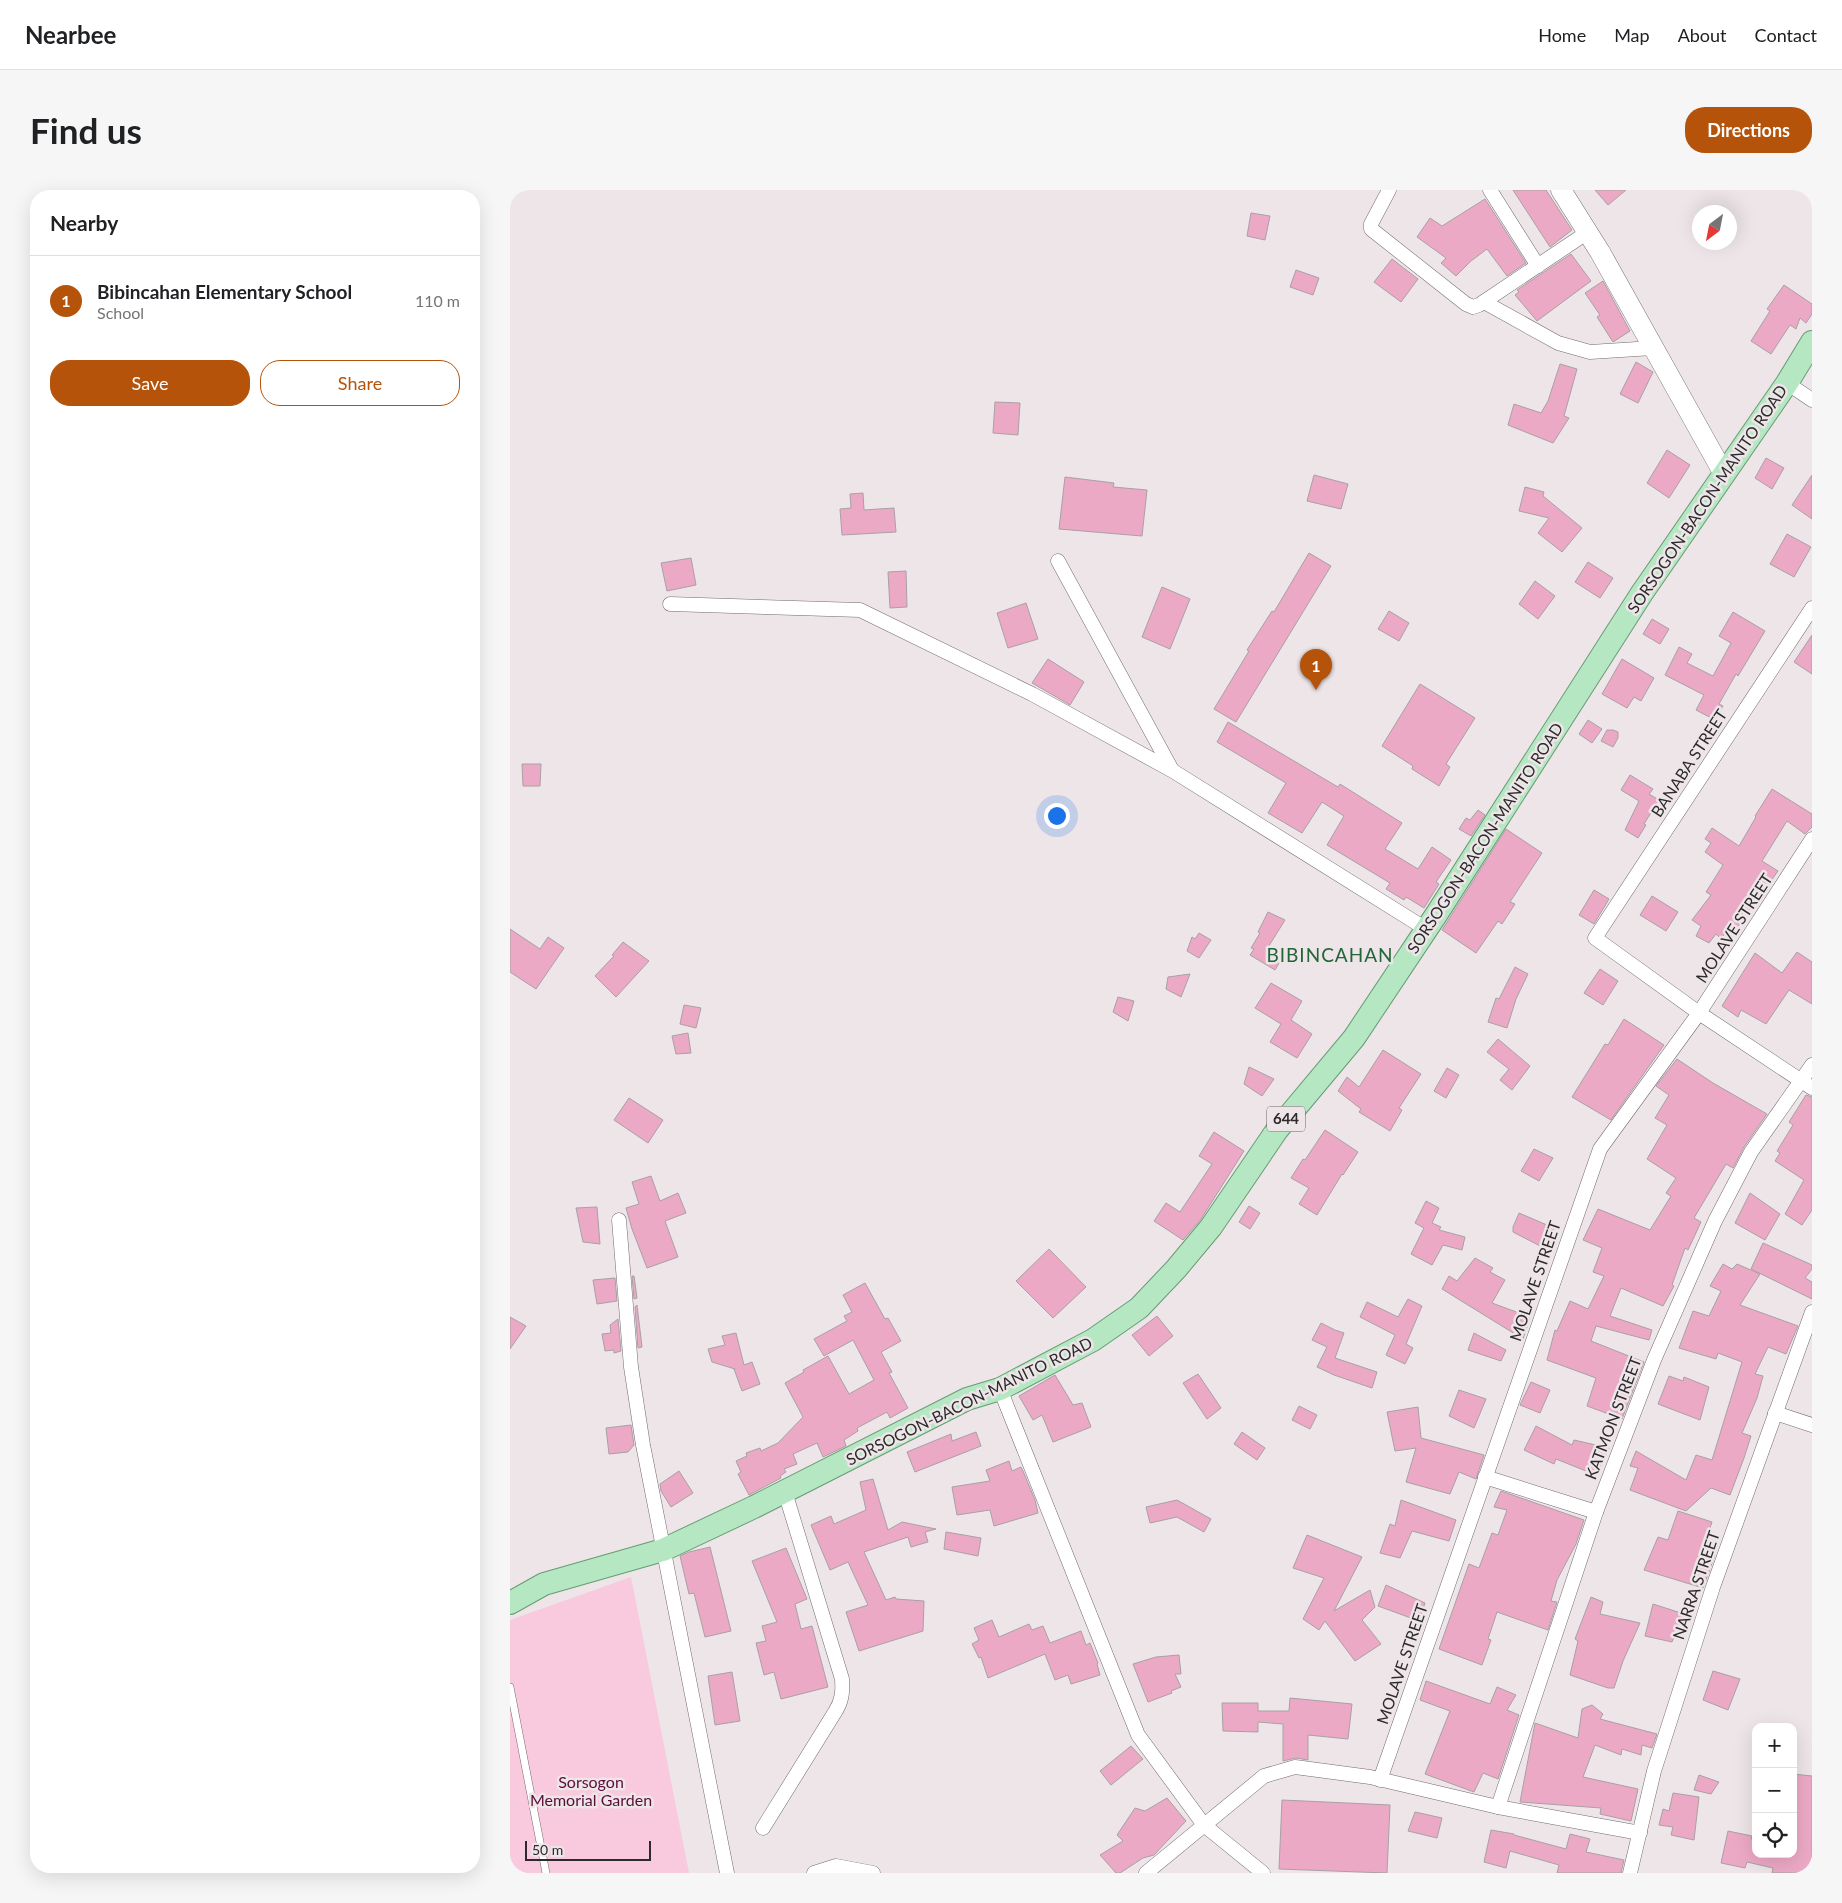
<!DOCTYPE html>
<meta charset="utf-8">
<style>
:root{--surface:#fff;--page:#f6f6f6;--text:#202124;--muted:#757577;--line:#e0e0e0;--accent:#b45309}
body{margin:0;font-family:Lato,sans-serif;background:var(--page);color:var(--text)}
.controls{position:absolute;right:15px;bottom:15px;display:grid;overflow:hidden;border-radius:10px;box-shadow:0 5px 20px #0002}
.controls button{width:45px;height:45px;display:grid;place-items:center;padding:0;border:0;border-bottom:1px solid var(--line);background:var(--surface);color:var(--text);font:25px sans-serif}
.compass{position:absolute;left:1182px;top:15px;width:45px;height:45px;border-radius:50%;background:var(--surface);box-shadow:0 5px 20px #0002;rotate:212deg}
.scale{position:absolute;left:15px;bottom:12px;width:126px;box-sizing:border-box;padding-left:5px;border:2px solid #2d2a2b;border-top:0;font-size:14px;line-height:18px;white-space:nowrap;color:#2d2a2b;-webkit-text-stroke:4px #ede5e8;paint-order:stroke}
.you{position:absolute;left:546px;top:625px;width:18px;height:18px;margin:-12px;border:4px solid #fff;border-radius:50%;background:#1a73e8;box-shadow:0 0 0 8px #1a73e833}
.badge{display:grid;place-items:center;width:32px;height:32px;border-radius:50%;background:var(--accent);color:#fff;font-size:16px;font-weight:700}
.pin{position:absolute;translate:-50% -41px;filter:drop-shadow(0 1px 2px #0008)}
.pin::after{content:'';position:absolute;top:26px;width:18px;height:15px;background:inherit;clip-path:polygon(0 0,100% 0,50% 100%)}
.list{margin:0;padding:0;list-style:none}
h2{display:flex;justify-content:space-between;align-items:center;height:65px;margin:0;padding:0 20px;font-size:21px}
h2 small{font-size:16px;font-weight:400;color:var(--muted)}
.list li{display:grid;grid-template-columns:32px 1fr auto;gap:15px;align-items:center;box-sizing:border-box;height:90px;padding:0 20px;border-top:1px solid var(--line)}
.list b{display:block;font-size:19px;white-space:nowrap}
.list p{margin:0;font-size:16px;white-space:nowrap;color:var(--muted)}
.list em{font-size:16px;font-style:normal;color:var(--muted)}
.actions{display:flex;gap:10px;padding:15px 20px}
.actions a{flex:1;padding:11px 0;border:1px solid var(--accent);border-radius:20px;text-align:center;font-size:18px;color:var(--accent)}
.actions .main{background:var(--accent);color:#fff}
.icon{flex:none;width:28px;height:28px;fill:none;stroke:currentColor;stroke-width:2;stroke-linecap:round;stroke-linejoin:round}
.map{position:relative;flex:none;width:1302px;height:1683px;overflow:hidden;border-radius:20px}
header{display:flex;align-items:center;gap:30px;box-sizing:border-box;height:70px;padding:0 25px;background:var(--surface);border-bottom:1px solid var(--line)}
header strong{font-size:24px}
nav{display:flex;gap:28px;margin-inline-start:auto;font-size:18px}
.intro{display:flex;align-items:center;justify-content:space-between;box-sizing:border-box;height:120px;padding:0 30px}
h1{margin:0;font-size:35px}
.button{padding:12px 22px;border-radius:20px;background:var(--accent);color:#fff;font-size:18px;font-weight:700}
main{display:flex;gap:30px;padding:0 30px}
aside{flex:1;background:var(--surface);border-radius:20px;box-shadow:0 5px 20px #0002}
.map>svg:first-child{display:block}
.green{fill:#f9c9dd}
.building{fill:#eca9c6;stroke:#a9a0a4}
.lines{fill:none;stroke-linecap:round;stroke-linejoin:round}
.lane-casing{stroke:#736b6f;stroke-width:8}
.street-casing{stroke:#736b6f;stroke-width:15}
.secondary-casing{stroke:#736b6f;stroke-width:21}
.primary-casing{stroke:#669c73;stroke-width:24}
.lane{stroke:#fff;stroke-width:7}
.street{stroke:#fff;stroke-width:14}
.secondary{stroke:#fff;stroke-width:20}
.primary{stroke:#b5e8c2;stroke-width:22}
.labels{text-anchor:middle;stroke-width:5;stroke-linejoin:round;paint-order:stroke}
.shield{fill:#ede5e8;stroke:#676264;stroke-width:1}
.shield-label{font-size:15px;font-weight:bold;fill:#2d2a2b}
.street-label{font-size:16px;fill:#2d2a2b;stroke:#ede5e8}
.park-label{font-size:16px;fill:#5c0e3a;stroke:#ede5e8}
.quarter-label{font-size:19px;letter-spacing:1px;fill:#216538;stroke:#ede5e8}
</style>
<header>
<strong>Nearbee</strong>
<nav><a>Home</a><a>Map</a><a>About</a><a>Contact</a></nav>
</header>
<div class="intro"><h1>Find us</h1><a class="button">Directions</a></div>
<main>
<aside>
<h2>Nearby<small></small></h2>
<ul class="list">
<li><span class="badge">1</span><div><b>Bibincahan Elementary School</b><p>School</p></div><em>110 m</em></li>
</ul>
<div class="actions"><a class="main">Save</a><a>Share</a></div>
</aside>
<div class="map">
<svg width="1302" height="1683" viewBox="0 0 1302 1683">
<rect width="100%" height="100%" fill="#ede5e8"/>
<polygon class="green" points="121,1387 179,1683 0,1683 0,1430"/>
<g class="building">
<polygon points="1003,0 1036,0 1062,40 1040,57"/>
<polygon points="1085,0 1116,0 1098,15"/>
<polygon points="975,9 1016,73 997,86 977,59 961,71 946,86 931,73 936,68 907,47 920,28 932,36"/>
<polygon points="741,23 760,26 755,50 737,46"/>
<polygon points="1061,64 1081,91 1027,131 1005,105 1009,102 1007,100"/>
<polygon points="882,69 908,89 891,112 864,92"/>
<polygon points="786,80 809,88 803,105 780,97"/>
<polygon points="1093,91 1120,141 1103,152 1087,127 1090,125 1075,103"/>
<polygon points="1274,95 1302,114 1302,124 1296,133 1290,128 1286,139 1280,135 1261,164 1241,151 1260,121 1257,119"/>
<polygon points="1126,172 1143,182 1128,213 1110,204"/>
<polygon points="1050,174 1067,179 1054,226 1059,228 1043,253 998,235 1004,214 1031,223 1038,211"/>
<polygon points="485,212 510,213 508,245 483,243"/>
<polygon points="1157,260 1180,275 1159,308 1137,293"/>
<polygon points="1256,268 1274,278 1262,299 1245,288"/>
<polygon points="804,285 838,294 831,319 797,311"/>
<polygon points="1302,285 1302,329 1282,315"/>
<polygon points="555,287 604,293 603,297 637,300 632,346 549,339"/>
<polygon points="1015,297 1034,302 1033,306 1072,338 1052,362 1028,343 1039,328 1009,321"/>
<polygon points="353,303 354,320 384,318 386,342 332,345 330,319 341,318 340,304"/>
<polygon points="1277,344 1301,357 1284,387 1260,374"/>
<polygon points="799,363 821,376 726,532 704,519 739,461 737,460 762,421 764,422"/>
<polygon points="181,368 186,395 157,401 151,373"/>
<polygon points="1078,372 1103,388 1090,408 1065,392"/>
<polygon points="396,381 397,417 380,418 378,382"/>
<polygon points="1025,391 1045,406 1028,429 1009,414"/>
<polygon points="652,397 680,409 660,459 632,447"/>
<polygon points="516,413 528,449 498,458 487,423"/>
<polygon points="879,421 899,433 889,451 868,439"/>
<polygon points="1223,422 1255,441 1228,486 1226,484 1209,514 1213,516 1205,530 1186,520 1194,505 1155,485 1169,457 1182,464 1177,473 1203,486 1221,453 1209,446"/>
<polygon points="1142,429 1159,439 1150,454 1133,444"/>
<polygon points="1302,445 1302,484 1284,472"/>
<polygon points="538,469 574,492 560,515 522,493"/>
<polygon points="1112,469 1144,488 1131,511 1124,507 1117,518 1092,504"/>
<polygon points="910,494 965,528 936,574 940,577 929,596 902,579 903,576 872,556"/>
<polygon points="1078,530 1092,539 1082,553 1069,544"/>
<polygon points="718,532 828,597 830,594 892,633 875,659 908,679 922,657 941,670 926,692 929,694 914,718 896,707 894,710 876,699 880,693 817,655 834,626 812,612 792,643 758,623 776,593 707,552"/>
<polygon points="1097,540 1103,540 1108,542 1108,548 1103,557 1091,551"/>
<polygon points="12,574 31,574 30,596 13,596"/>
<polygon points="1120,585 1143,599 1139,604 1149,610 1134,634 1136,635 1128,648 1115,640 1129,611 1111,600"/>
<polygon points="1262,599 1302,624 1302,637 1295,644 1277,631 1252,671 1268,681 1225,741 1219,738 1211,749 1206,744 1199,753 1186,746 1191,736 1182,730 1201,705 1196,702 1213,675 1195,662 1201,653 1195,649 1202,638 1229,656 1246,627 1245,626"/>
<polygon points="968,620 975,625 961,646 949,639 956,628 960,630"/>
<polygon points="996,639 1032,663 1000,712 1005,714 992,734 988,731 966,763 932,740"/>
<polygon points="1084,700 1099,709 1084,734 1069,725"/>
<polygon points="1142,706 1168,722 1156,741 1130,725"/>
<polygon points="758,722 775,730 757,759 772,768 765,780 740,765 744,759 741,758 750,743 748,742"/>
<polygon points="0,739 30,759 38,747 54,758 26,799 0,782"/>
<polygon points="689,743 701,750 689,768 677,761 682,747 685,749"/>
<polygon points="113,752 139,771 106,807 85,786 104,766 102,765"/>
<polygon points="1287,762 1302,772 1302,814 1279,800 1256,834 1231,820 1228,827 1212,816 1245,763 1272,783"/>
<polygon points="1005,777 1018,784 1006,809 997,838 978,832 986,808 989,809"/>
<polygon points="1090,779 1108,791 1093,815 1074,803"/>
<polygon points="680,784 671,807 656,799 658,787"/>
<polygon points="761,793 792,811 781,830 802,844 787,868 760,852 771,834 745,818"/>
<polygon points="608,807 624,811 618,831 603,822"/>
<polygon points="174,815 191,818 186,838 170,834"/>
<polygon points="1114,829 1154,855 1101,930 1062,907 1095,854 1098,855"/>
<polygon points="178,843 181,863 166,864 162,846"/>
<polygon points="988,849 1020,876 1002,900 990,890 999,879 977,862"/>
<polygon points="873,860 911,884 889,918 892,920 880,941 849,922 851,919 828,901 837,887 849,897"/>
<polygon points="1167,869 1203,893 1257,924 1234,957 1223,978 1216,974 1184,1028 1191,1032 1178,1060 1175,1058 1162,1095 1164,1096 1153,1116 1111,1098 1100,1126 1142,1140 1139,1150 1086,1136 1081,1151 1134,1172 1112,1229 1077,1216 1086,1188 1037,1170 1045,1140 1047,1141 1060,1111 1078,1119 1094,1086 1083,1082 1092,1058 1073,1050 1088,1019 1140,1040 1161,1006 1156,1003 1166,988 1137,969 1157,935 1145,928 1159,905 1146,896"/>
<polygon points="739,877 764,889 752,906 734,894"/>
<polygon points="937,878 949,885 936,908 924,901"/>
<polygon points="1296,905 1302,907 1302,1020 1292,1035 1275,1024 1294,990 1265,971 1270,963 1267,961 1283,935 1279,932"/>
<polygon points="119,908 153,930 138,953 104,930"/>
<polygon points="815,940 848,962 833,985 832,984 807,1025 789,1014 799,998 781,988 793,969 795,970"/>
<polygon points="704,942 734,961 691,1029 673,1050 644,1031 656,1013 670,1022 702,974 689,966"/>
<polygon points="1024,959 1043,968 1029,991 1011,981"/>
<polygon points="141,986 150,1011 168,1003 176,1023 155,1031 168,1067 137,1078 122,1039 116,1018 129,1014 122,992"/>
<polygon points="1240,1003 1270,1024 1255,1050 1225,1033"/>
<polygon points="916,1011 929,1018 922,1033 931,1037 929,1040 955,1047 952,1060 933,1055 922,1075 901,1064 914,1038 905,1033"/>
<polygon points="739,1016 750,1023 740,1039 729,1032"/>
<polygon points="87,1017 90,1054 73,1052 66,1018"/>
<polygon points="1009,1023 1044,1038 1034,1058 1003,1042 1003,1037"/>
<polygon points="1253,1053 1302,1075 1302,1079 1295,1088 1302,1092 1302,1109 1241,1079"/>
<polygon points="539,1059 576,1097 543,1128 506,1091"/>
<polygon points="965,1068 983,1078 980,1082 995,1090 982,1113 1020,1127 1013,1149 932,1099 939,1086 947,1091"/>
<polygon points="1213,1074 1222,1079 1227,1074 1250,1084 1230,1115 1288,1136 1276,1164 1258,1157 1245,1184 1253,1186 1247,1208 1232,1243 1241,1246 1234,1268 1220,1305 1201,1298 1176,1321 1120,1300 1128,1278 1120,1276 1126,1261 1176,1290 1186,1265 1202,1270 1232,1172 1208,1163 1206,1169 1169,1158 1183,1121 1199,1126 1211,1101 1200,1096"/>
<polygon points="122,1086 124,1086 127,1108 124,1109"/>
<polygon points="105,1088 107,1111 87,1114 83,1090"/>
<polygon points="355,1093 375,1129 378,1128 391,1151 371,1162 382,1182 379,1183 398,1218 380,1228 377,1222 347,1238 348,1241 334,1250 336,1256 313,1267 307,1253 283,1264 287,1274 274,1279 276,1282 270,1286 271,1288 239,1305 228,1284 231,1282 226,1271 237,1266 236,1263 250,1258 251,1261 268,1253 293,1227 275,1193 294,1182 293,1180 318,1166 339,1204 364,1190 343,1150 314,1166 304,1149 337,1131 334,1126 342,1122 333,1105"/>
<polygon points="898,1109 912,1116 896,1154 903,1158 895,1174 876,1165 885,1145 850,1127 857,1112 888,1127"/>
<polygon points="127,1115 132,1157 128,1158 125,1117"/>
<polygon points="647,1126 663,1146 639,1166 622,1145"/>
<polygon points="0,1127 16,1136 0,1159"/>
<polygon points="108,1129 111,1161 104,1163 104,1160 95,1161 92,1144 101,1143 100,1135"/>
<polygon points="811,1133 825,1140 834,1143 825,1168 867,1182 862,1198 824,1185 807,1177 817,1157 802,1150"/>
<polygon points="226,1143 234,1175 242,1172 250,1194 232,1201 224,1179 225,1179 202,1172 198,1159 215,1155 212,1146"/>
<polygon points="964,1143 996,1160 991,1171 958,1160"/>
<polygon points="688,1184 711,1218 697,1229 673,1193"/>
<polygon points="545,1185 563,1215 572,1213 581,1237 543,1252 532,1225 523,1230 509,1206"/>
<polygon points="1159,1186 1173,1191 1174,1187 1199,1197 1190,1230 1148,1214"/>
<polygon points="1021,1192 1040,1200 1030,1223 1010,1215"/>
<polygon points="949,1200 976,1209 964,1238 939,1226"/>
<polygon points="789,1216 807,1225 800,1239 782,1230"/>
<polygon points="908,1217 911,1248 974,1265 966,1289 949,1282 940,1304 896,1292 906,1258 885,1261 877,1222"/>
<polygon points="121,1235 124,1255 118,1262 99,1264 96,1238"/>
<polygon points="1026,1236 1062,1255 1064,1250 1099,1258 1086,1285 1046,1269 1044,1274 1014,1260"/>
<polygon points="466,1242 471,1256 405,1282 397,1262 441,1244 442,1251"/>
<polygon points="732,1242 755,1258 747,1270 724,1254"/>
<polygon points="499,1271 502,1281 511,1277 513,1281 525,1310 528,1323 484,1336 480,1320 447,1325 442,1297 480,1291 476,1280"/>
<polygon points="169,1281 183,1303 161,1317 151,1301 150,1294"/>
<polygon points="363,1289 378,1340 392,1332 426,1339 415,1342 418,1352 401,1357 398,1347 354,1362 376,1410 385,1407 386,1409 414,1411 413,1441 349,1461 336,1422 358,1415 338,1372 320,1380 301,1335 321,1326 324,1334 356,1320 350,1292"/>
<polygon points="991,1301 1074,1330 1066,1354 1047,1390 1041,1411 1047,1412 1038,1440 987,1422 978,1449 981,1450 972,1475 929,1459 959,1374 969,1378 982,1343 988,1345 997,1320 984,1317"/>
<polygon points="667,1310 701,1329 694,1342 667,1327 640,1333 636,1317"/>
<polygon points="891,1310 946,1330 939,1351 902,1341 890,1368 870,1363 880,1334 885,1336"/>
<polygon points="1168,1321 1202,1332 1192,1361 1205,1365 1193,1398 1134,1380 1148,1347 1158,1350"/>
<polygon points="436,1342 471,1348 468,1366 434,1359"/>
<polygon points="797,1345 852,1367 824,1421 860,1400 865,1417 852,1430 871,1454 845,1471 815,1431 809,1440 793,1429 814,1388 783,1378"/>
<polygon points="200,1357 221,1441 195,1447 184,1403 179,1404 170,1366 179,1362"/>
<polygon points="276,1358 297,1409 285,1414 291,1439 302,1436 318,1497 271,1509 264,1482 254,1485 246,1453 256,1451 252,1436 267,1432 242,1371"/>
<polygon points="876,1395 915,1413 909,1431 868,1416"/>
<polygon points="1081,1407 1093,1412 1090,1424 1130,1433 1113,1471 1104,1498 1098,1498 1060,1485 1068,1451 1065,1449"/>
<polygon points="1143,1414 1174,1424 1162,1452 1135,1446"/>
<polygon points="482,1430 489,1447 519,1434 522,1440 533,1436 540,1453 571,1441 576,1455 580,1453 588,1473 587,1474 590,1485 561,1494 558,1485 545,1490 535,1464 478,1488 471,1467 469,1468 462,1454 469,1450 464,1438"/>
<polygon points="669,1465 671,1484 665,1484 671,1497 661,1501 662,1503 638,1512 623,1474 646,1467"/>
<polygon points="1203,1481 1230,1489 1218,1520 1193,1510"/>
<polygon points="222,1482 230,1531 205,1535 198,1486"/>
<polygon points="916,1491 980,1514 987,1497 1006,1505 997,1520 1009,1525 988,1589 973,1583 964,1602 915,1584 940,1521 910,1510"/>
<polygon points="780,1508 842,1514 838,1549 798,1545 798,1570 786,1568 773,1571 773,1534 748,1532 748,1542 713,1541 712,1513 748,1513 748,1521 779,1521"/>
<polygon points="1082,1515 1093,1524 1090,1529 1147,1544 1142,1558 1132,1555 1131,1565 1112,1559 1111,1565 1085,1555 1073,1587 1128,1599 1121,1631 1090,1624 1091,1618 1010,1612 1025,1533 1068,1548 1072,1519"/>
<polygon points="621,1556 633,1569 601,1595 590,1581"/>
<polygon points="1283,1584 1302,1586 1302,1683 1262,1683 1263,1678 1237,1672 1235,1678 1211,1673 1218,1641 1242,1646 1241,1649 1246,1650 1246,1664 1283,1664"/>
<polygon points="1189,1585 1209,1592 1201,1604 1184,1600"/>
<polygon points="1163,1603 1189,1607 1184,1650 1161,1645 1163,1637 1149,1635 1153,1619 1159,1621"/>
<polygon points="657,1608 676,1631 644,1665 633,1668 610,1683 606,1683 590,1665 613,1651 607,1645 625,1618 635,1621"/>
<polygon points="772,1610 880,1615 877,1683 769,1679"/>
<polygon points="905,1622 932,1628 927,1648 898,1641"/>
<polygon points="981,1640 1004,1644 1004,1645 1056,1659 1060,1644 1080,1649 1076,1662 1114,1670 1111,1683 1047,1683 1049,1675 1000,1661 996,1678 974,1672"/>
</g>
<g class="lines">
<defs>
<polyline id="lane" points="0,1497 36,1683"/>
<g id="street">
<polyline points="879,0 861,34 861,39 956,114 963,117 969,115 1078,42"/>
<polyline points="980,0 1028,76"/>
<polyline points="974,112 1048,153 1080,162 1143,158"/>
<polyline points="1277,193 1302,210"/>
<polyline points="548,371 662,580"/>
<polyline points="160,414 350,420 522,504 663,581 916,739"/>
<polyline points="1302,418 1085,748 1189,823 1302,898"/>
<polyline points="109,1030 121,1177 133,1255 217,1683"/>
<polyline points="490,1199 628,1545 694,1635 753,1683"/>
<polyline points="1265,1223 1302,1235"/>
<polyline points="975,1287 1086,1322"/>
<polyline points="870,1590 1090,959 1189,823 1302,649"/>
<polyline points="988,1617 1086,1322 1144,1170 1205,1031 1241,962 1302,875"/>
<path d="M253,1638L325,1522C332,1511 333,1502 332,1489L275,1302"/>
<polyline points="304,1683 326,1676 363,1683"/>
<polyline points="636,1683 754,1586 785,1577 860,1587 988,1617 1130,1643"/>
<polyline points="1120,1683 1144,1581 1203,1397 1302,1122"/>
</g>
<polyline id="secondary" points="1051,0 1090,62 1214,284"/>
<polyline id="primary" points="0,1413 34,1394 153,1360 244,1317 457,1209 490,1199 583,1150 629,1118 666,1079 701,1037 767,940 844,848 926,725 1132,403 1277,193 1302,152"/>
</defs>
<use href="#lane" class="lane-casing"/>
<use href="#street" class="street-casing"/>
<use href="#secondary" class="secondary-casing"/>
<use href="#primary" class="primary-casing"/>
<use href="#lane" class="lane"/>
<use href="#street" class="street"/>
<use href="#secondary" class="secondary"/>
<use href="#primary" class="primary"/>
</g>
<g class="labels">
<rect class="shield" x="757" y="916.5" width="38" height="25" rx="4"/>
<g class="shield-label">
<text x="776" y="934">644</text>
</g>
<g class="street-label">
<text transform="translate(1197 309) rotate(-56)" y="6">SORSOGON-BACON-MANITO ROAD</text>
<text transform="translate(1179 573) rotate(-57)" y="6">BANABA STREET</text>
<text transform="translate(975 648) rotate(-57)" y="6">SORSOGON-BACON-MANITO ROAD</text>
<text transform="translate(1224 738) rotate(-57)" y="6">MOLAVE STREET</text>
<text transform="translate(1025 1091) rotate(-71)" y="6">MOLAVE STREET</text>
<text transform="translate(459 1211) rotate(-26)" y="6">SORSOGON-BACON-MANITO ROAD</text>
<text transform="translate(1103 1228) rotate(-69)" y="6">KATMON STREET</text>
<text transform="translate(1186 1395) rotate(-71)" y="6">NARRA STREET</text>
<text transform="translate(892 1474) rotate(-71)" y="6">MOLAVE STREET</text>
</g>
<g class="park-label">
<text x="81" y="1598">Sorsogon<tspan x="81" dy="18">Memorial Garden</tspan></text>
</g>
<g class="quarter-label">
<text x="820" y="772">BIBINCAHAN</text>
</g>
</g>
</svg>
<div class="controls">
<button>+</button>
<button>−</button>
<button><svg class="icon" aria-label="locate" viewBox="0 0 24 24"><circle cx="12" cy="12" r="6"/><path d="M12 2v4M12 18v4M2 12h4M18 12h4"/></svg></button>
</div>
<svg class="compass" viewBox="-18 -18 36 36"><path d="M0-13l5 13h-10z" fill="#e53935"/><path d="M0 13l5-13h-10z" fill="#757577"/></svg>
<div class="scale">50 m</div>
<div class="you"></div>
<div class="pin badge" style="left:806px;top:500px">1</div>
</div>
</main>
